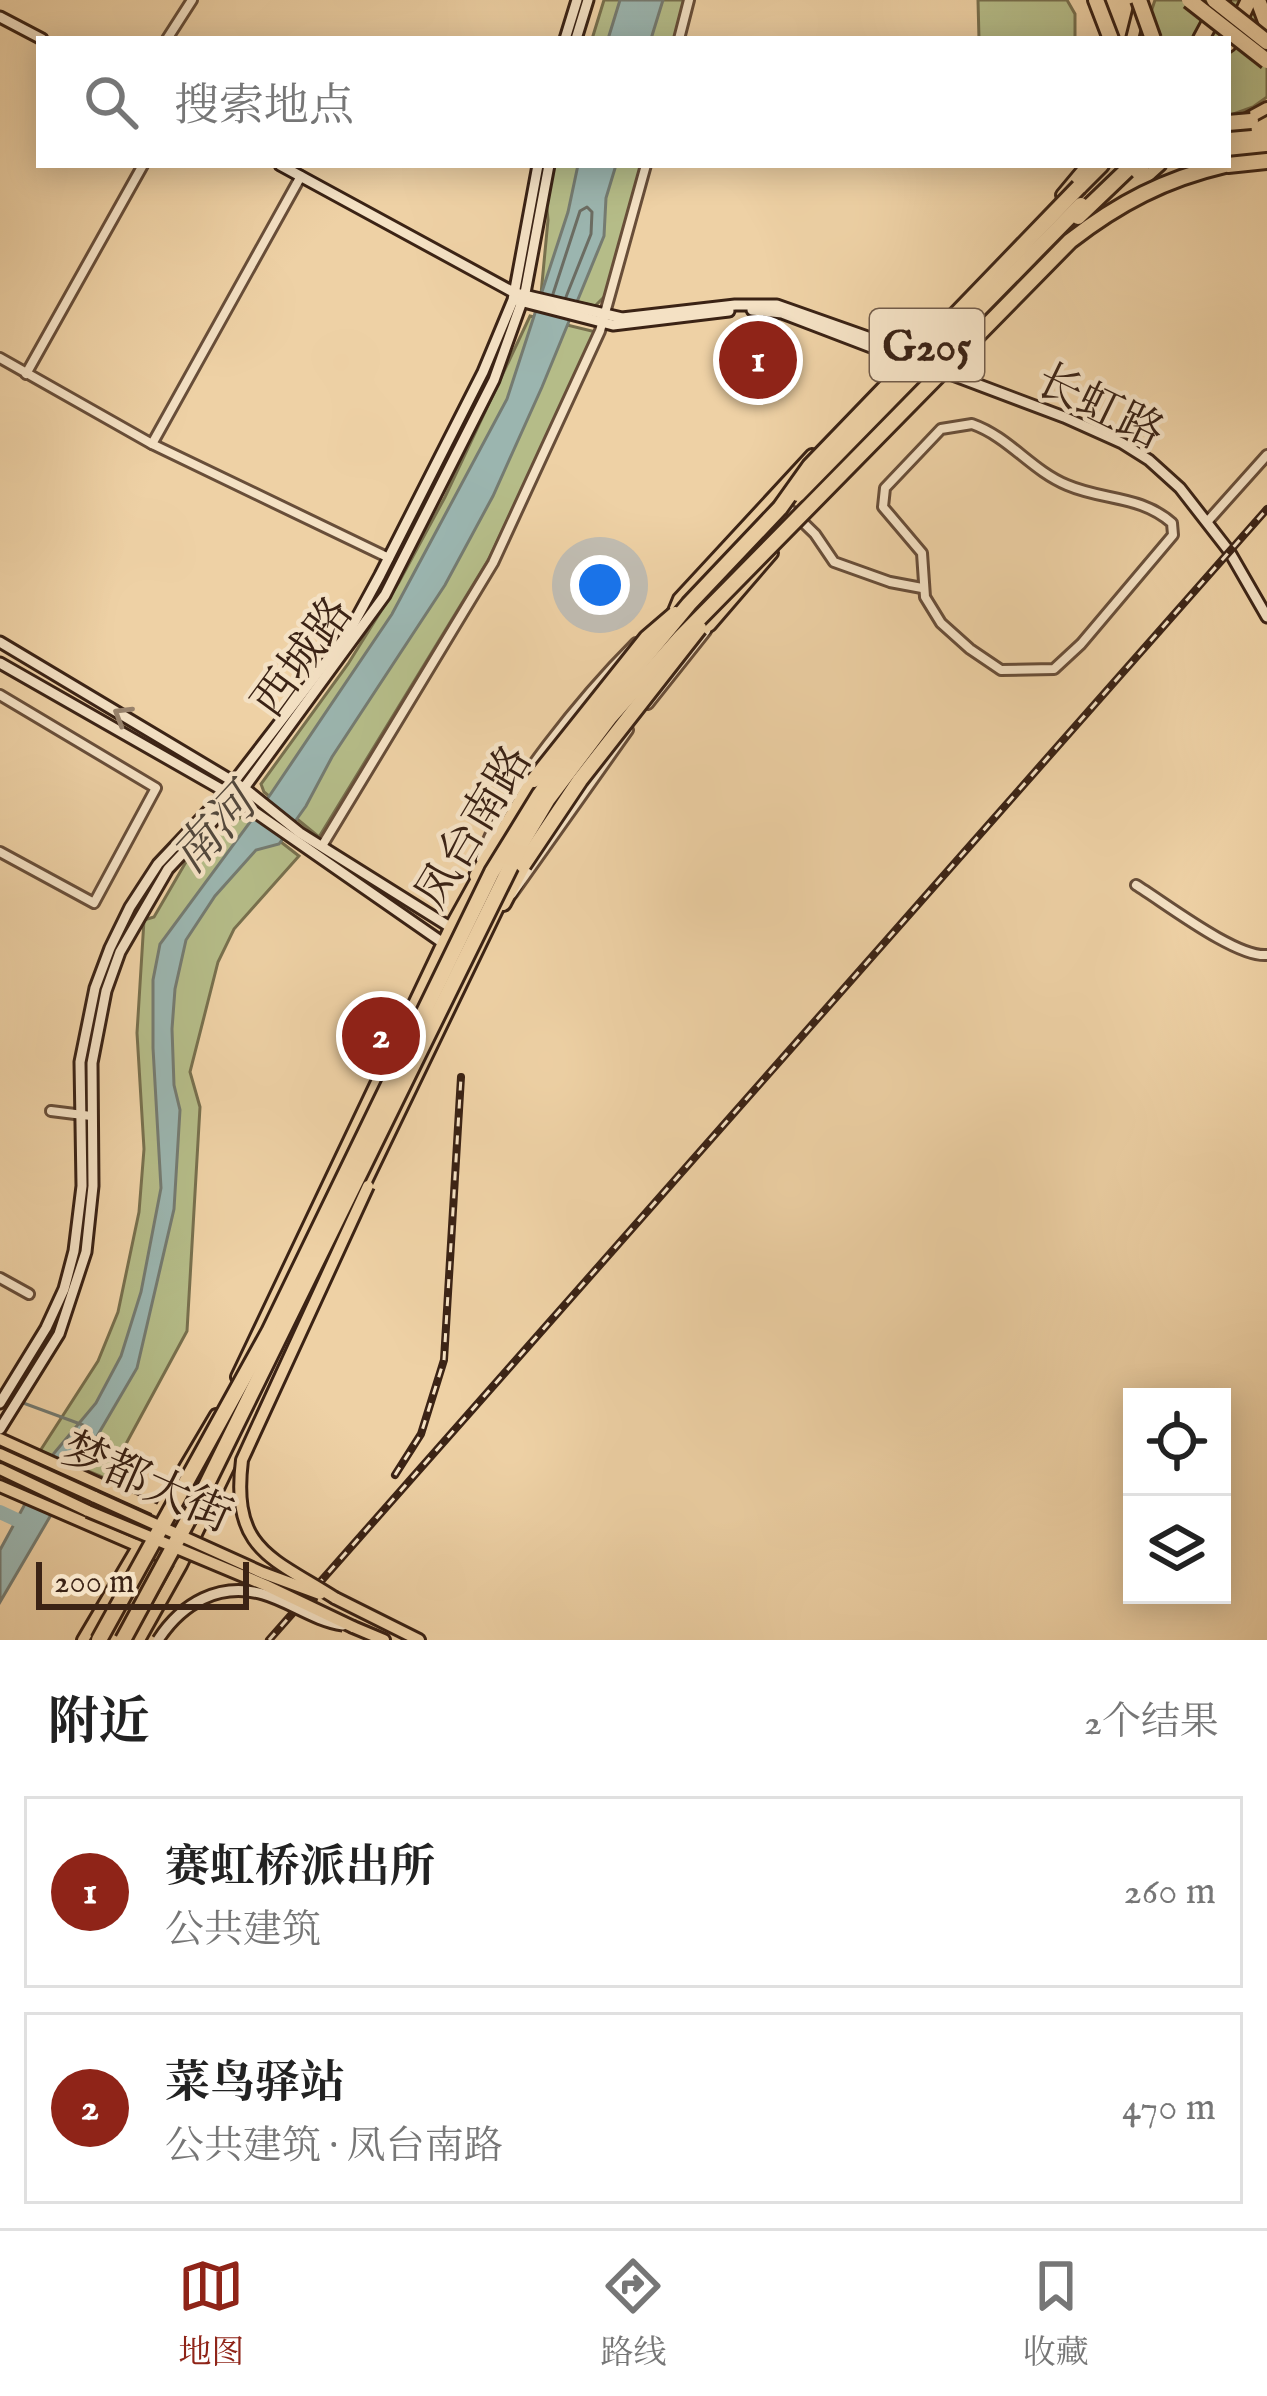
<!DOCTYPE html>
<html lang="zh">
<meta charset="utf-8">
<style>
:root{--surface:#fff;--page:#f2f2f2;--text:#222;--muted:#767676;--line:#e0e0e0;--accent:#8f2418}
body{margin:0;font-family:"IM FELL English","Noto Serif SC",serif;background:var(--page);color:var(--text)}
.controls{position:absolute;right:36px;bottom:36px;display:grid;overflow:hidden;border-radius:0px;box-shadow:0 6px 30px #0003}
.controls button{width:108px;height:108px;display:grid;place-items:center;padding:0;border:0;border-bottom:3px solid var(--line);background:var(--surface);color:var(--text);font:60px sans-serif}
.scale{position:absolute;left:36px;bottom:30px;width:213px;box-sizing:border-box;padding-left:12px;border:6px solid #3b2315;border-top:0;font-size:33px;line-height:42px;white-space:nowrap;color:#3b2315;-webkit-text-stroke:9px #f4e1c4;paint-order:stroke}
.you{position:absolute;left:600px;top:585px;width:42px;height:42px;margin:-30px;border:9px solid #fff;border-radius:50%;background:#1a73e8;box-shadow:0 0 0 18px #1a73e833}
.badge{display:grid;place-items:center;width:78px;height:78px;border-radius:50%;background:var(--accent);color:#fff;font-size:39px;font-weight:700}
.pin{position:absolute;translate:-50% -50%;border:6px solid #fff;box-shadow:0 3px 12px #0006}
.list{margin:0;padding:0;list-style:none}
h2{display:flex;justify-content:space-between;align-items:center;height:156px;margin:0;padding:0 48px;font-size:51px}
h2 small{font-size:39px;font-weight:400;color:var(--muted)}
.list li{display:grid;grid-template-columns:78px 1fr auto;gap:36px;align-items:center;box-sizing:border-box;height:192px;margin:0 24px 24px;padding:0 24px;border:3px solid var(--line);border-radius:0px}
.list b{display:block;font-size:45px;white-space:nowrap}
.list p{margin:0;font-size:39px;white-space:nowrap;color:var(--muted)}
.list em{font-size:39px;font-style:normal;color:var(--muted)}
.icon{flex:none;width:66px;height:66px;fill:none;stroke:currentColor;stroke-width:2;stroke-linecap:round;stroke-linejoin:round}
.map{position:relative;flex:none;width:1267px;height:1640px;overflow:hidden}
.search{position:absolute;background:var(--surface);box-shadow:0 6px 30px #0003;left:36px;right:36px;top:36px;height:132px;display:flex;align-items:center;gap:30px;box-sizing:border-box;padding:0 42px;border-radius:0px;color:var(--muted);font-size:45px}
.sheet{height:588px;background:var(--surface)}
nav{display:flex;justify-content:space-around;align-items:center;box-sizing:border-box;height:168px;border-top:3px solid var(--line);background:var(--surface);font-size:33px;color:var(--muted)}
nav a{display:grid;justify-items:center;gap:6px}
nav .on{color:var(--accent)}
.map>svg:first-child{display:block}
.green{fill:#b5bc88;stroke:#78704e;stroke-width:3}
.water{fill:#9bb5af;stroke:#757b71;stroke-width:3}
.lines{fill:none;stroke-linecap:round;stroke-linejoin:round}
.shore{stroke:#6b6c62;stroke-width:3}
.stream{stroke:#757b71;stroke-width:3}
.river{stroke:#9bb5af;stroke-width:14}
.street-casing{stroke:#684e39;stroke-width:14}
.secondary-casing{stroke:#3b2315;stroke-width:15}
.primary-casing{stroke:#3b2315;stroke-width:16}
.highway-casing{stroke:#3b2315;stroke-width:20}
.street{stroke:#f4e1c4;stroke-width:8}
.secondary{stroke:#f4e1c4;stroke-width:9}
.primary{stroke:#eed1a5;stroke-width:10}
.highway{stroke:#eed1a5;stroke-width:14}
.rail-casing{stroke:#3b2315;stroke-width:8}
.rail{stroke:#f4e1c4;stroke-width:3;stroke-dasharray:9;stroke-linecap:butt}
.secondary-bridge-casing{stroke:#3b2315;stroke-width:15;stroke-linecap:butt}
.primary-bridge-casing{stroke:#3b2315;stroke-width:16;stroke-linecap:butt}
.highway-bridge-casing{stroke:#3b2315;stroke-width:20;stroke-linecap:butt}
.secondary-bridge{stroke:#f4e1c4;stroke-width:9}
.primary-bridge{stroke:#eed1a5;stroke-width:10}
.highway-bridge{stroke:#eed1a5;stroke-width:14}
.oneway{stroke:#98826c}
.labels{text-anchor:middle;stroke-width:9;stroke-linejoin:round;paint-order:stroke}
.shield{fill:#f4e1c4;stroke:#725c4a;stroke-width:3}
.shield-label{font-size:42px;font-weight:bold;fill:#3b2315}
.street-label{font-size:45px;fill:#3b2315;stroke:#f4e1c4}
.water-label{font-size:48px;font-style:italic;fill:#53483c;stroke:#f4e1c4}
</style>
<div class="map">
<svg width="1267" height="1640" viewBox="0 0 1267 1640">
<rect width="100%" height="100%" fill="#eed1a5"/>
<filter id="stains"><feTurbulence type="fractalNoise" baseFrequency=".00167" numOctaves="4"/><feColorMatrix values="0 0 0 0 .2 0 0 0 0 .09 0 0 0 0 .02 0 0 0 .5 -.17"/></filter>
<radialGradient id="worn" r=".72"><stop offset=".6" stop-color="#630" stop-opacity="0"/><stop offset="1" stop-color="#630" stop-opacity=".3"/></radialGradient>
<g class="green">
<polygon points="604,0 684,0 674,39 592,39"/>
<polygon points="978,0 1067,0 1075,14 1075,39 979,39"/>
<polygon points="1155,0 1267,0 1267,97 1253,107 1228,116 1228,39 1142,39"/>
<polygon points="543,165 641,165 606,295 595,306 541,294 548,220"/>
<polygon points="530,316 596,332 490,557 319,837 264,792 261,784 348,664 399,582 445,497"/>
<polygon points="245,814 299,856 234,929 218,962 190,1072 200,1107 187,1331 107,1479 40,1451 98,1361 118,1312 139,1212 144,1149 137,1033 144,920 154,917 190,855"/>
</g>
<g class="water">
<polygon points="620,0 663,0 651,39 608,39"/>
<polygon points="578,165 616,165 606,198 604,236 542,387 493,496 445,585 332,757 306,806 279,844 256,850 215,896 186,940 175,989 172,1029 174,1085 180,1110 174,1209 137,1368 0,1602 0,1550 50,1458 96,1403 121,1356 141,1292 161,1188 153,1048 153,980 160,944 270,795 392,614 507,399 568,212"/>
</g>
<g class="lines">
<polyline class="shore" points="553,294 580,211 587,207 592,212 591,234 566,297"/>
<polyline class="stream" points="7,1397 83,1425"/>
<polyline class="river" points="0,1512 30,1526"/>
<defs>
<g id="street">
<polyline points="167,39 192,0"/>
<polyline points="679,39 689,0"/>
<polyline points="0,358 152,444 389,558"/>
<polyline points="26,374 143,165"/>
<path d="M972,424C1009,437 1031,470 1067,485C1104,501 1140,495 1172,523L1173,535L1081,644L1054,669L1001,670L970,649L941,623L925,597L922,553L883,507L885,488L941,429Z"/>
<polyline points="152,444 301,176"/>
<polyline points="782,502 815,534 834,562 890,582 922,588"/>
<polyline points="1207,522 1267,455"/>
<polyline points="0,695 156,788 94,903 0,852"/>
<polyline points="648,704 706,631"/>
<polyline points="322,846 493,563 600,331 646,165"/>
<path d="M481,859C500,795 588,691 636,643"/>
<path d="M1136,885C1164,902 1236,958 1267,955"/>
<polyline points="512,894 628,730"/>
<polyline points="51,1111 91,1116"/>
<polyline points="0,1278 29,1294"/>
</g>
<g id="secondary">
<polyline points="0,17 42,39"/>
<polyline points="565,39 577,0"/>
<polyline points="576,39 588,0"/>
<polyline points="280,165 515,293 622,318 735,305 777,305 913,353 942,371 1064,417 1122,443 1149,460 1180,488 1229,551 1267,617"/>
<polyline points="516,300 613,325 729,311"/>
<polyline points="752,310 782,313 905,360"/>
<polyline points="0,642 244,788 300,833 466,937"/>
<polyline points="0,663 226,792 446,945"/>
<polyline points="0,1403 46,1328 64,1289 74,1251 82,1186 80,1062 95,988 110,948 130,907 158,864 226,792 293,705 349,632 380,575 483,372 513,300 538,165"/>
<polyline points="0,1429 59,1334 86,1252 93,1186 92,1063 106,991 120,952 168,869 244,788 385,595 494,380 525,293 549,165"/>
</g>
<g id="primary">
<polyline points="1132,39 1141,3"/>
<polyline points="1243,121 1267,108"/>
<polyline points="1062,195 1087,165"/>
<polyline points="1118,203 1160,165"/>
<polyline points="672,616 679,599 812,455"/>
<polyline points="694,635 710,625 772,553"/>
<polyline points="545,821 584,762"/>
<polyline points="237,1377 451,926 482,870"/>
<polyline points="0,1439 188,1524"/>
<polyline points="0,1454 95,1497"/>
<polyline points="0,1469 88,1511"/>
<polyline points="0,1486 173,1561"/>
<polyline points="335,1598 419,1640"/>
<polyline points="353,1627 384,1640"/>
<polyline points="83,1640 216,1415"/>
<polyline points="139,1640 181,1565 504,895"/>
</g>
<g id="highway">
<polyline points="1096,0 1111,39"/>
<polyline points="1258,0 1267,24"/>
<polyline points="1201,39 1222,0"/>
<polyline points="1228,44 1249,0"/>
<polyline points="1228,165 1267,161"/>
<polyline points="1079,187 1101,165"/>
<polyline points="1086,225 1143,165"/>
<polyline points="477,876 534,780"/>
<polyline points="503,903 523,865"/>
</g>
</defs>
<use href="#street" class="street-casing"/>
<use href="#secondary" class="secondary-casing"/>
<use href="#primary" class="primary-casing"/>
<use href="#highway" class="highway-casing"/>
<use href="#street" class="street"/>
<use href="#secondary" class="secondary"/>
<use href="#primary" class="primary"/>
<use href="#highway" class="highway"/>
<defs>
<g id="rail">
<polyline points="395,1475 421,1434 444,1360 461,1077"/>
<polyline points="269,1640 1267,509"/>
</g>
</defs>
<use href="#rail" class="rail-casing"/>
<use href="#rail" class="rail"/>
<defs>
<path id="secondary-bridge" d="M158,1640C182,1603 219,1582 263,1594C291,1602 314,1621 343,1625"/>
<g id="primary-bridge">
<polyline points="95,1497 263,1573 320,1594"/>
<polyline points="88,1511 265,1585 353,1627"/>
<path d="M335,1598C271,1557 231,1550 242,1460L368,1186"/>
</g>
<g id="highway-bridge">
<polyline points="1139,0 1153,39"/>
<polyline points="1189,0 1267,61"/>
<polyline points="1214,0 1267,42"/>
<polyline points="1228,123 1251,121"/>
<polyline points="1078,217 1127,170"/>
<polyline points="798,494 1081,205"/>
<polyline points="534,780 647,638 675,614"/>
<polyline points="523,865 580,780 699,628"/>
<polyline points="99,1640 269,1332 492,872 540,794 598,714 689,604 780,508 810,466 1079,187"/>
<path d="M123,1640L201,1496L523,841L548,799L610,717L680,638L1070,241C1119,203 1165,179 1225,165"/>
</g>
</defs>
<use href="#secondary-bridge" class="secondary-bridge-casing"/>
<use href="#primary-bridge" class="primary-bridge-casing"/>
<use href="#highway-bridge" class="highway-bridge-casing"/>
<use href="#secondary-bridge" class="secondary-bridge"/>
<use href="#primary-bridge" class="primary-bridge"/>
<use href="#highway-bridge" class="highway-bridge"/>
</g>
<defs><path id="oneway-chevron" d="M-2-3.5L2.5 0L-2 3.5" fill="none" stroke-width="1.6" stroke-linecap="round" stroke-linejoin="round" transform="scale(3)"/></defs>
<use class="oneway" href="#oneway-chevron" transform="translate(122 715) rotate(-149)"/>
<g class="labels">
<rect class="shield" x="870" y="309" width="114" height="72" rx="9"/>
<g class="shield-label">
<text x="927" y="360">G205</text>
</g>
<g class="street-label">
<text transform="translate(1101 405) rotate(26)" y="16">长虹路</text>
<text transform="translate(301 656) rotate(-54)" y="16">西城路</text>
<text transform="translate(472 826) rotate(-59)" y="16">凤台南路</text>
<text transform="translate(148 1481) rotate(24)" y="16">梦都大街</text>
</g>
<g class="water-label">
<text transform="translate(213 829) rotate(-47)" y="17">南河</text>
</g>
</g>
<rect width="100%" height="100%" filter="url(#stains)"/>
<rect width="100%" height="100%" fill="url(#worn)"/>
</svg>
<div class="controls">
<button><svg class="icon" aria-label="locate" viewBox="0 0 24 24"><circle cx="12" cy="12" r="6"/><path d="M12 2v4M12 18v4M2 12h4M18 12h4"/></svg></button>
<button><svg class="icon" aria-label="layers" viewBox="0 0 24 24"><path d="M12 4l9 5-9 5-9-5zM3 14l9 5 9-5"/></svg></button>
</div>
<div class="scale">200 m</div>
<div class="you"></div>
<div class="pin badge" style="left:758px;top:360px">1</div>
<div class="pin badge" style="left:381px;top:1036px">2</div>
<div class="search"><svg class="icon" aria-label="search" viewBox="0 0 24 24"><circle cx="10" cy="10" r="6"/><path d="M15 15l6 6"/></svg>搜索地点</div>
</div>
<section class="sheet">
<h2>附近<small>2个结果</small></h2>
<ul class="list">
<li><span class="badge">1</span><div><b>赛虹桥派出所</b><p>公共建筑</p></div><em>260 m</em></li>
<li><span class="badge">2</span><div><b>菜鸟驿站</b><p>公共建筑 · 凤台南路</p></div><em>470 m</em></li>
</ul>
</section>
<nav>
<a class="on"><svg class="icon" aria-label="map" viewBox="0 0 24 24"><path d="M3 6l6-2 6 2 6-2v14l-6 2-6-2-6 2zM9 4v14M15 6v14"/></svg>地图</a>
<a><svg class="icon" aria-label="directions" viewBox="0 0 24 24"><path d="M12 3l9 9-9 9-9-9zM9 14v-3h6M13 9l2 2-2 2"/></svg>路线</a>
<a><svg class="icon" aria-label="saved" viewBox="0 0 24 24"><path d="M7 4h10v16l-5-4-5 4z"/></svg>收藏</a>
</nav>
